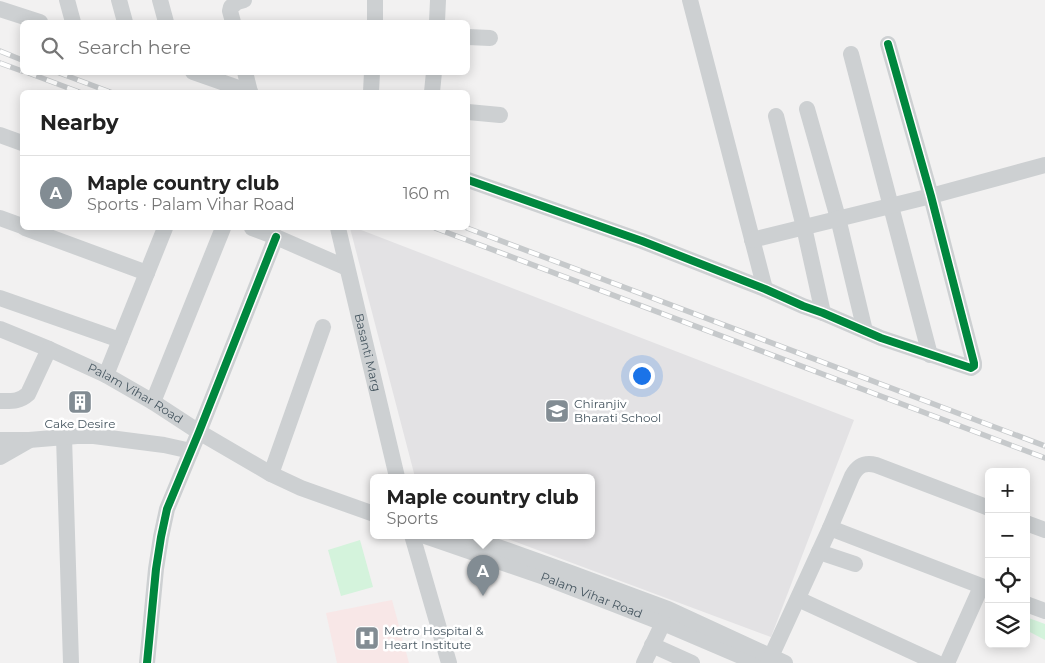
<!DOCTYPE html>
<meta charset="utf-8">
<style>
:root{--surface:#fff;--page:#f2f2f2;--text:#222;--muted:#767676;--line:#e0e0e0;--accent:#828c93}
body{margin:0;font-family:Montserrat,sans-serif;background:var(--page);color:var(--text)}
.controls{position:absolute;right:15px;bottom:15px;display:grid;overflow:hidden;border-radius:8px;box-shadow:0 2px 12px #0003}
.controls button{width:45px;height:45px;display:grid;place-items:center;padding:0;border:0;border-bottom:1px solid var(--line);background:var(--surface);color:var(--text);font:25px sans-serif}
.you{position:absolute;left:641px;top:375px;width:18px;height:18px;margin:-12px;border:4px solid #fff;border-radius:50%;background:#1a73e8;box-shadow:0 0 0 8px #1a73e833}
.badge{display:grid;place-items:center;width:32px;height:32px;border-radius:50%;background:var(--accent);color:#fff;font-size:16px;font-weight:700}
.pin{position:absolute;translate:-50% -41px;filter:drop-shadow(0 1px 2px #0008)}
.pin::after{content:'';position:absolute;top:26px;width:18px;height:15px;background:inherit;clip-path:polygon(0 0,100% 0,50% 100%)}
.popup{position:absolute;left:370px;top:474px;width:225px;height:65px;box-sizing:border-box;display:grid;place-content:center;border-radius:8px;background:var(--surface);filter:drop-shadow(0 1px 4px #0005);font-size:16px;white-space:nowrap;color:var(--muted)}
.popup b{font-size:19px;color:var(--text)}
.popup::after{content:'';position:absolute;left:50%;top:100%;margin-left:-10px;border:10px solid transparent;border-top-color:var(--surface)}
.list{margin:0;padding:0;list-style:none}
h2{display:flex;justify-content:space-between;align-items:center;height:65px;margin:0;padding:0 20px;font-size:21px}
h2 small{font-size:16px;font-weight:400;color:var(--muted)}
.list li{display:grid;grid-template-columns:32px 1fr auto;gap:15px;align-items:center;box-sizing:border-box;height:75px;padding:0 20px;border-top:1px solid var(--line)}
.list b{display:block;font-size:19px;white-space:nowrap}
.list p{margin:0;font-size:16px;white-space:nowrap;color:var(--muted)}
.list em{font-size:16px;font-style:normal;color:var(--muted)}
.icon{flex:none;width:28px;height:28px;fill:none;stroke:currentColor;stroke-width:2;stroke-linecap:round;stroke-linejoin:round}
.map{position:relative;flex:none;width:1045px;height:663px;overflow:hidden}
.search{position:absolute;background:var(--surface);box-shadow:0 2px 12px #0003;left:20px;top:20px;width:450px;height:55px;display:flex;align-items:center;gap:12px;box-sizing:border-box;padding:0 18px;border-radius:8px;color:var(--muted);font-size:19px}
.panel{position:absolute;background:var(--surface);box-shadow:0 2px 12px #0003;left:20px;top:90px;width:450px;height:140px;border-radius:8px}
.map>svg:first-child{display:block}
.education{fill:#e3e2e4}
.medical{fill:#f8e7e7}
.green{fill:#d4f3dc}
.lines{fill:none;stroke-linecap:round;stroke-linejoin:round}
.minor{stroke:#cdd0d2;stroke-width:16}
.rail-casing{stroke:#c6c9cb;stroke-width:5.5}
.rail{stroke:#fff;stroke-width:4;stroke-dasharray:11;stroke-linecap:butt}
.cycleway-casing{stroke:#fff;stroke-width:11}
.cycleway{stroke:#00873e;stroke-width:8}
.labels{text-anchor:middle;stroke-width:5;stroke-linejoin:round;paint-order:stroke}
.street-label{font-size:12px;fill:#465660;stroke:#fff}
.poi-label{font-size:12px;fill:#465660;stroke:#fff;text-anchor:start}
</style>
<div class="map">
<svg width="1045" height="663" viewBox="0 0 1045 663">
<rect width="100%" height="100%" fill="#f2f1f1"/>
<polygon class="education" points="350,228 356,228 854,420 771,637 497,535 592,535 592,477 415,477"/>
<polygon class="medical" points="392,600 409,663 337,663 326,613"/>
<g class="green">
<polygon points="360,540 373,587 341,596 328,550"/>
<polygon points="1026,617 1045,624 1045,640 1026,630"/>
</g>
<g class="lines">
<g class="minor">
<polyline points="67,0 73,22"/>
<polyline points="119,0 125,22"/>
<polyline points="160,0 166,22"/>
<polyline points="690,0 765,289"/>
<polyline points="0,9 40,22"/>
<polyline points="233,22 230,11 231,7 237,2 244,0"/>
<polyline points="375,22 375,0"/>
<polyline points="437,22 438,0"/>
<polyline points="468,37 490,38"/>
<polyline points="851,54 930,355"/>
<polyline points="193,72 250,92"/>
<polyline points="245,72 250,92"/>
<polyline points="371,92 372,72"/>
<polyline points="432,92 434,72"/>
<polyline points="807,109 838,218 865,331"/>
<polyline points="468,112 500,115"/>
<polyline points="776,116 804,227 823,313"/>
<polyline points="0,135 22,143"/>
<polyline points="468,180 642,241 765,289 803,306 823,313 881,338 971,368 974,366 974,363 931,196 888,44"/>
<polyline points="0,218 22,226"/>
<polyline points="25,228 147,273"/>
<polyline points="252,228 276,237 347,268"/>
<path id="s1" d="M338,228L397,477"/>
<polyline points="752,240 931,196 1045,165"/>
<polyline points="0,298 120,340"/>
<path id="s2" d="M0,329L49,349L106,375L153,402L199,432L271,474L301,488L374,514"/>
<polyline points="106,375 165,228"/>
<path d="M0,401C12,401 19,402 28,394L49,349"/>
<polyline points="153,402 223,228"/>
<polyline points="64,437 71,663"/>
<polyline points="0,440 29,440 77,436 94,436 164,445 191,451"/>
<polyline points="0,457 28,441"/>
<polyline points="271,474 323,327"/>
<polyline points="1026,523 1045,530"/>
<polyline points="830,528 989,589"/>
<polyline points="412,535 449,663"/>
<path id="s3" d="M422,535L544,577L663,623L757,663"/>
<polyline points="461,535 498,547 571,573 668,609 785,663"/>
<polyline points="819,552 855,564"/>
<polyline points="798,599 937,663"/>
<polyline points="1026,604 1045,611"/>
<polyline points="652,645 692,663"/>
<polyline points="147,663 156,569 161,537 167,509 199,432 276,237"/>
<polyline points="644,663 663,623"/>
<path d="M768,663L830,528L852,476C858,465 865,462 876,465L989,508"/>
<polyline points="947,663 981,587"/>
</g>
<defs>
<g id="rail">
<polyline points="0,51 22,60"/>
<polyline points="0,63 22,71"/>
<polyline points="26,72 79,92"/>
<polyline points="57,72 110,92"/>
<polyline points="435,228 1045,458"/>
<polyline points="467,228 1045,446"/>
</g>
</defs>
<use href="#rail" class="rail-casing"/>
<use href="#rail" class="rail"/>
<defs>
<g id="cycleway">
<polyline points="468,180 642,241 765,289 803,306 823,313 881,338 971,368 974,366 974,363 931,196 888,44"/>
<polyline points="147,663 156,569 161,537 167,509 199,432 276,237"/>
</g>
</defs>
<use href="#cycleway" class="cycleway-casing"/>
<use href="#cycleway" class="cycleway"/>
</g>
<defs>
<symbol id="building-square" viewBox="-11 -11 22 22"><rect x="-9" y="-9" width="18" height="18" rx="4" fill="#828c93" stroke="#fff"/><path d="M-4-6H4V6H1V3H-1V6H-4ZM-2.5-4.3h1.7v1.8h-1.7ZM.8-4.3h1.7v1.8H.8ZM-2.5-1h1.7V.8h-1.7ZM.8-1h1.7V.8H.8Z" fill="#fff"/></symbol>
<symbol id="school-square" viewBox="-11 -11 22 22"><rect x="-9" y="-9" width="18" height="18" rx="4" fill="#828c93" stroke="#fff"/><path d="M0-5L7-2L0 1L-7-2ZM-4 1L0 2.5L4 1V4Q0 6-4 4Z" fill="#fff"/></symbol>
<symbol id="hospital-square" viewBox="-11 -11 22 22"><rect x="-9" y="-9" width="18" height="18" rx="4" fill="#828c93" stroke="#fff"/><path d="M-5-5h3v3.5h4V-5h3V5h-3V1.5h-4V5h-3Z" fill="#fff"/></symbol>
</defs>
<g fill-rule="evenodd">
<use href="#building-square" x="66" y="388" width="28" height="28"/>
<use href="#school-square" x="543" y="397" width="28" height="28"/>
<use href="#hospital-square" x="353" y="624" width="28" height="28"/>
</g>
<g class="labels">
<g class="street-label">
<text dy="4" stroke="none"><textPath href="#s1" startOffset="128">Basanti Marg</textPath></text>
<text dy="4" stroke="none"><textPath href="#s2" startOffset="150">Palam Vihar Road</textPath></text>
<text dy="4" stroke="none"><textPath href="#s3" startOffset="180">Palam Vihar Road</textPath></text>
</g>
<g class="poi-label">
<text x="574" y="408">Chiranjiv<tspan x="574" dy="14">Bharati School</tspan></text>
<text x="80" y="428" text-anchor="middle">Cake Desire</text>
<text x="384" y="635">Metro Hospital &amp;<tspan x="384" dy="14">Heart Institute</tspan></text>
</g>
</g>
</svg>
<div class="controls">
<button>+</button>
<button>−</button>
<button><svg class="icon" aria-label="locate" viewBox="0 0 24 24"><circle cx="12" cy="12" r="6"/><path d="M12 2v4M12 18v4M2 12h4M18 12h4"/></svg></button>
<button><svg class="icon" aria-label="layers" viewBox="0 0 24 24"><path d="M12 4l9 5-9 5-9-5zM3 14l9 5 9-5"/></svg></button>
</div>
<div class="you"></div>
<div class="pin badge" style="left:483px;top:596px">A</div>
<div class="popup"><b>Maple country club</b>Sports</div>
<div class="search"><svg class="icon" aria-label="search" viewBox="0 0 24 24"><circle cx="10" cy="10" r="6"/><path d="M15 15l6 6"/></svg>Search here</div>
<section class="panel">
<h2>Nearby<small></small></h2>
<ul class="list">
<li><span class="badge">A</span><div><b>Maple country club</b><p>Sports · Palam Vihar Road</p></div><em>160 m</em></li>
</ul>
</section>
</div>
